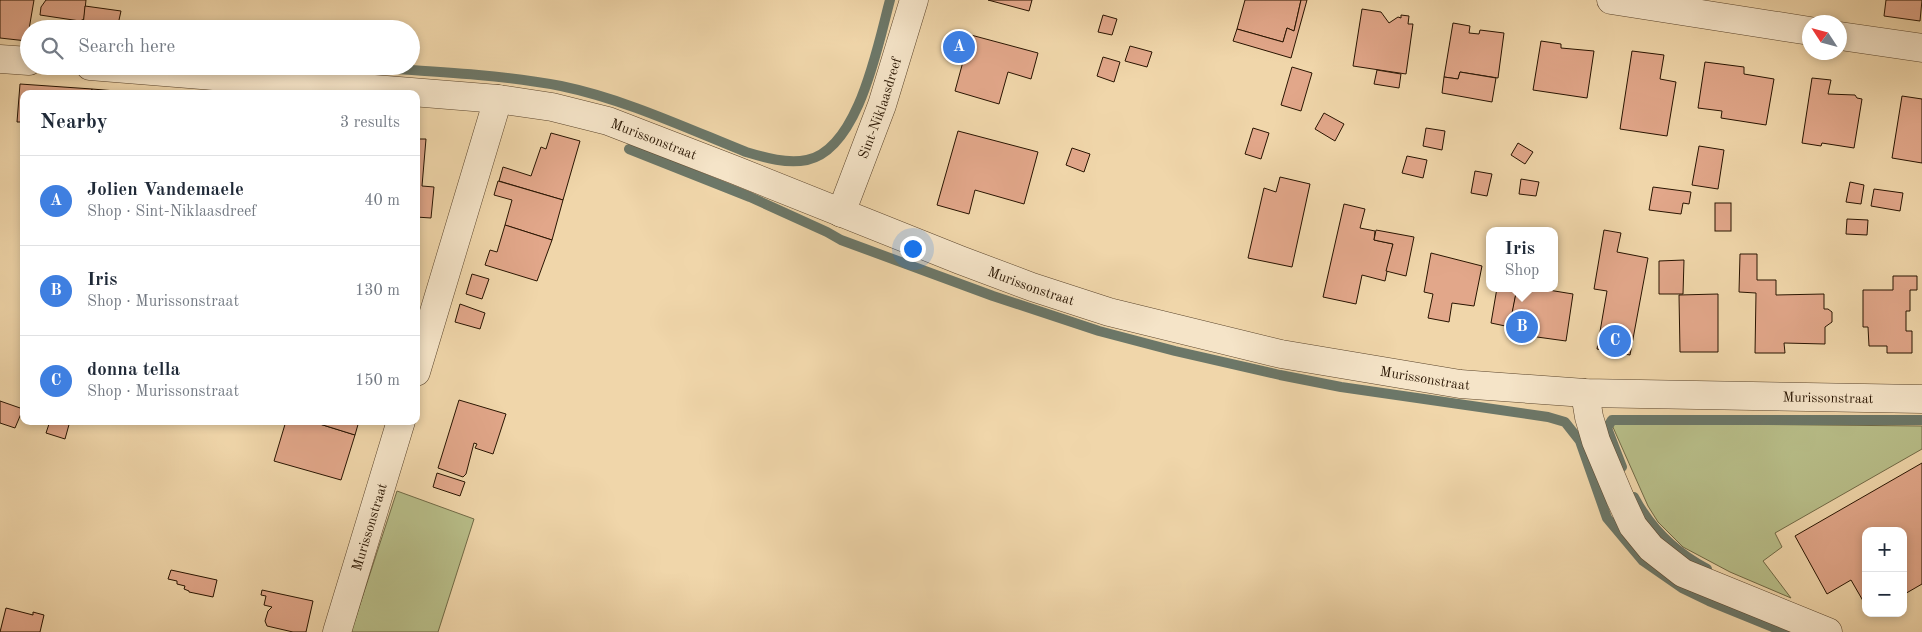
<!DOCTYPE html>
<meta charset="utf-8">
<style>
:root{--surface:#fff;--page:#f2f2f3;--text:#1f2937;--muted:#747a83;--line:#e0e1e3;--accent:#8f2418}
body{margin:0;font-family:"Old Standard TT",serif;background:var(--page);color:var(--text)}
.controls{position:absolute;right:15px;bottom:15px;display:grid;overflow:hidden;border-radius:10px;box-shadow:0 2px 8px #0003}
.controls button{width:45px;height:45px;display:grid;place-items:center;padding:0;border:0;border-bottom:1px solid var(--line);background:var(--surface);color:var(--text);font:25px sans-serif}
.compass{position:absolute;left:1802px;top:15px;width:45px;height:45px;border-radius:50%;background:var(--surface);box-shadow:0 2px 8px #0003;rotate:306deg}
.you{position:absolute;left:912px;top:248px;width:18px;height:18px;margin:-12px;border:4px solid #fff;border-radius:50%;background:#1a73e8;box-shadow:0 0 0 8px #1a73e833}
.badge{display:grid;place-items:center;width:32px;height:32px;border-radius:50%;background:var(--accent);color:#fff;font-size:16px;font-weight:700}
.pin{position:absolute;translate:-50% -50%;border:2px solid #fff;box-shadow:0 1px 5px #0006}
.popup{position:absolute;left:1486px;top:227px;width:72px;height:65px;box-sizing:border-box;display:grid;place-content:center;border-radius:10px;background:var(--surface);filter:drop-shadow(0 1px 4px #0005);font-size:16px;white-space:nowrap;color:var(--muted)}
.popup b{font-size:19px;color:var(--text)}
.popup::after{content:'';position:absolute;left:50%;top:100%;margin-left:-10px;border:10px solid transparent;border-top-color:var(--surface)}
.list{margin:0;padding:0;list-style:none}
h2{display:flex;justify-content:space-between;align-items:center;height:65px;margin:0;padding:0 20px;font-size:21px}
h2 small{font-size:16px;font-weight:400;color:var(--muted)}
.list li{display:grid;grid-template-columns:32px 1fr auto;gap:15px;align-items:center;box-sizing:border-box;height:90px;padding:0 20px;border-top:1px solid var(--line)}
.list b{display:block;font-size:19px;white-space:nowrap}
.list p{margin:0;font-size:16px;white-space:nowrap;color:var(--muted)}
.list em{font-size:16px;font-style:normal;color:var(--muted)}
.icon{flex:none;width:28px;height:28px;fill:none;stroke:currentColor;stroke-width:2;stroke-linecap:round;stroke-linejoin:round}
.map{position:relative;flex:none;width:1922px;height:632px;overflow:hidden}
.search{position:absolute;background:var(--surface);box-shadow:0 2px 8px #0003;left:20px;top:20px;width:400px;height:55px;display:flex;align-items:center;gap:12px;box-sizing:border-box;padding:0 18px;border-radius:28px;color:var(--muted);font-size:19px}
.panel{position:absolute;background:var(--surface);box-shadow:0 2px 8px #0003;left:20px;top:90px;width:400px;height:335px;border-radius:10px}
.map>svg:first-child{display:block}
.green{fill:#b8be89;stroke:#706945}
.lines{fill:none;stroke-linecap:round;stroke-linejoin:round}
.stream{stroke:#6c7768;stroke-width:10}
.building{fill:#e2a78a;stroke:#281401}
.street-casing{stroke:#5a442b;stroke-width:29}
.street{stroke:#f5e4c8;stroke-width:28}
.labels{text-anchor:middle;stroke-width:4;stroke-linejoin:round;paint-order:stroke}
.street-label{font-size:14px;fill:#281401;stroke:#f5e4c8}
</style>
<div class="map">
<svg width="1922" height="632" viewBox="0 0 1922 632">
<rect width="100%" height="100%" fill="#f0d6aa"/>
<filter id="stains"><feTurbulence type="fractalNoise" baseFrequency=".004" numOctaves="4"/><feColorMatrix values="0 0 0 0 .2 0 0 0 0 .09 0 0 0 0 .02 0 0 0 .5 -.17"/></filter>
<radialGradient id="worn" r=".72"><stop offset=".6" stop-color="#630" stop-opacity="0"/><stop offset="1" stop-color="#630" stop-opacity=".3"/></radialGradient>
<g class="green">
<polygon points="1613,423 1922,426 1922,449 1775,533 1782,547 1763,561 1791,598 1730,572 1683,547 1658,522 1648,506 1612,425"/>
<polygon points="397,491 474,519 438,632 351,632"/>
</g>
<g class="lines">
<g class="stream">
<path d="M349,66C419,71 491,73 561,86C624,99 686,128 746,152C766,158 787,164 807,160C859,149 878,44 890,0"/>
<polyline points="629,149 750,197 827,232 841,240 993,296 1099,331 1175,351 1280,375 1341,387 1548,417 1565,422 1580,441 1607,518 1643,561 1682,588 1709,601 1785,632"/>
<polyline points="1622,467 1607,428 1612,420 1922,420"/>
<path d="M1634,497C1651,529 1675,552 1707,569"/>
</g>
</g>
<g class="building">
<polygon points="0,0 34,0 27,41 0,38"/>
<polygon points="46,0 86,0 84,19 80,21 40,15 41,7"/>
<polygon points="988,0 1032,0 1029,11"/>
<polygon points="1245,0 1301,0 1294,31 1287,28 1283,42 1237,29"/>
<polygon points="1301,0 1307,0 1291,58 1233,41 1237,29 1283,42 1287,28 1294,31"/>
<polygon points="1886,0 1922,0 1920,21 1884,16"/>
<polygon points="85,6 121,11 117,29 77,29 78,24 83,26"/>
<polygon points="1362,9 1381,12 1389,23 1398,17 1401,18 1401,15 1409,16 1408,24 1413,24 1406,74 1353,66"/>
<polygon points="1103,15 1117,19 1112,35 1098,32"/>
<polygon points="1453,23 1470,26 1469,33 1479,34 1480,30 1504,33 1498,78 1460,72 1458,79 1444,77"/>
<polygon points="956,31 1038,53 1031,79 1008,72 999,104 955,91 964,58 950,54"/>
<polygon points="1541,41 1561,44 1561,48 1594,51 1587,98 1533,90"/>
<polygon points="1130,46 1152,52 1147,67 1125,61"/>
<polygon points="1632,51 1664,55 1660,79 1676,82 1667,136 1620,129"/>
<polygon points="1103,57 1120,62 1114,82 1097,76"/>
<polygon points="1705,62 1744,67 1744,74 1774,79 1766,125 1721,118 1722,111 1698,108"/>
<polygon points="1292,67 1312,73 1301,111 1281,105"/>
<polygon points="1377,70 1401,74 1399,88 1374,84"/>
<polygon points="1460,72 1496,78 1492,102 1442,93 1444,77 1458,79"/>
<polygon points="1812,78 1831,80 1828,94 1855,95 1857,98 1862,99 1854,148 1822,143 1821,146 1802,143"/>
<polygon points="20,84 92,89 92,94 24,94 24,122 17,122"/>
<polygon points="92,89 116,91 116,94 92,94"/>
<polygon points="116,91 141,93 141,94 116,94"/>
<polygon points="1902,96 1922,99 1922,163 1892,158"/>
<polygon points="1324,113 1344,124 1335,141 1315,129"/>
<polygon points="1253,128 1269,133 1261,159 1245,154"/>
<polygon points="1426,128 1445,131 1442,150 1423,146"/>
<polygon points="958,131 1038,152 1024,204 975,190 969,214 937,205"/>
<polygon points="551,133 580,141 563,200 499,181 503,167 531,176 541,147 546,149"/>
<polygon points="416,139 426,139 422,186 434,187 431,218 416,217"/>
<polygon points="1518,143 1533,152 1525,164 1511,155"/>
<polygon points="1699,146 1724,150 1718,189 1692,185"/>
<polygon points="1072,148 1090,154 1084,172 1066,165"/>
<polygon points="1407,156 1427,160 1423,178 1402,173"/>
<polygon points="1475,171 1492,174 1487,196 1471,193"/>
<polygon points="1280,177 1310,184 1292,267 1248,258 1264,188 1276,192"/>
<polygon points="1521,179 1539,182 1536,196 1519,194"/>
<polygon points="498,181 563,200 552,240 505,225 512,200 494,195"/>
<polygon points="1850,182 1864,185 1861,204 1846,202"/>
<polygon points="1653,187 1691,192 1689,204 1683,203 1681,214 1649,210"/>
<polygon points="1874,189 1903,193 1900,211 1871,206"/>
<rect x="1715" y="203" width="16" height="28"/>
<polygon points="1344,204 1365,209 1360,228 1375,231 1374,240 1393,244 1385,281 1362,275 1356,304 1323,297"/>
<polygon points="1847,219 1868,220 1867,235 1846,234"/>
<polygon points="505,225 552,240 537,281 485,265 490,250 497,252"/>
<polygon points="1376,230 1414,237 1406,276 1386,271 1393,244 1374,240"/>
<polygon points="1604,230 1621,233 1617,252 1648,258 1630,355 1597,349 1607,291 1594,289"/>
<polygon points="1431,253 1482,266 1474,306 1452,303 1449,322 1428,318 1433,294 1424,292"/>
<polygon points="1740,254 1757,254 1757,280 1776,280 1776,295 1824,294 1824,309 1828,309 1832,312 1832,322 1825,327 1825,344 1784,343 1785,353 1755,353 1756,293 1739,292"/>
<polygon points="1684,260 1683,294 1659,294 1659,261"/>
<polygon points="472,274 489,279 482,299 466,294"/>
<polygon points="1893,276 1917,276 1917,290 1910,290 1910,311 1906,311 1906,331 1912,331 1912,353 1887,353 1887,346 1869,346 1868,327 1863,327 1863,290 1893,290"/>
<polygon points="1497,288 1517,288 1510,327 1491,323"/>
<polygon points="1517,288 1536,288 1573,294 1566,341 1508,333"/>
<polygon points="1718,294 1718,352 1680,352 1679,295"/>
<polygon points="460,304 485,313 480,329 455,322"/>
<polygon points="459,400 506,414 493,454 475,448 477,444 474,443 466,474 463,477 438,468"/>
<polygon points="0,401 23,409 15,428 0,423"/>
<polygon points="50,421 70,421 65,439 46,433"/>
<polygon points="286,421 310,421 355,435 341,480 274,461"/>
<polygon points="310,421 359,421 355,435"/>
<polygon points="1922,463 1922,584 1903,595 1903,531 1866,531 1866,606 1851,580 1827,594 1795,536"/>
<polygon points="437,473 465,482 460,496 433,487"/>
<polygon points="171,570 217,580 213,597 189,592 189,591 184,589 185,586 177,584 177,581 168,579"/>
<polygon points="262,590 313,601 306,632 293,632 267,626 265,621 268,611 272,607 264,605 266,596 261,595"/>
<polygon points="6,608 33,615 33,612 44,615 40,632 0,632"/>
</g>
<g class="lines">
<defs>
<g id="street">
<polyline points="1611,0 1810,31"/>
<polyline points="1840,36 1922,48"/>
<polyline points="0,59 29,61"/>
<path id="s1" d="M90,66L498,99L552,107L608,121L735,170L960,260L1032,287L1109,312L1281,354L1460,384L1585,393L1922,399"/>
<path id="s2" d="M841,213L882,105L914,0"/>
<polyline points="416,372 498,99"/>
<polyline points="1585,393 1589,417 1596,441 1620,498 1633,526 1651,548 1683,573 1828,632"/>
<path id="s3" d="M337,632L401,421"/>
</g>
</defs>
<use href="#street" class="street-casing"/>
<use href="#street" class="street"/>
</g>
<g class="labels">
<g class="street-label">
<text dy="5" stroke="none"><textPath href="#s2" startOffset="112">Sint-Niklaasdreef</textPath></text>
<text dy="5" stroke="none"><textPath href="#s1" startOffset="571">Murissonstraat</textPath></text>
<text dy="5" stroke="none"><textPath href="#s1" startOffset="976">Murissonstraat</textPath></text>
<text dy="5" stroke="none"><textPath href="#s1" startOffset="1381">Murissonstraat</textPath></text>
<text dy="5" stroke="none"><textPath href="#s1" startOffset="1785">Murissonstraat</textPath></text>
<text dy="5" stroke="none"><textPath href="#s3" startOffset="110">Murissonstraat</textPath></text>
</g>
</g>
<rect width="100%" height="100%" filter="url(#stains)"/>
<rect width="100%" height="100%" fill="url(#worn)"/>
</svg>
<div class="controls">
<button>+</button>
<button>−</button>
</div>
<svg class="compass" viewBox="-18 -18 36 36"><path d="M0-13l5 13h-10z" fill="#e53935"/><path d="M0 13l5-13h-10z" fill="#747a83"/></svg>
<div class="you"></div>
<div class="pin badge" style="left:959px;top:47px;background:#3f7fe0">A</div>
<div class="pin badge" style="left:1522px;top:327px;background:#3f7fe0">B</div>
<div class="popup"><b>Iris</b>Shop</div>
<div class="pin badge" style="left:1615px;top:341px;background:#3f7fe0">C</div>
<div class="search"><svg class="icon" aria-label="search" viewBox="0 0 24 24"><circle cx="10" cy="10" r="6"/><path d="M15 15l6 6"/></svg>Search here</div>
<section class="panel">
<h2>Nearby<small>3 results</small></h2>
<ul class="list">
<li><span class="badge" style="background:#3f7fe0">A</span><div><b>Jolien Vandemaele</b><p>Shop · Sint-Niklaasdreef</p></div><em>40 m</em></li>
<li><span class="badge" style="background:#3f7fe0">B</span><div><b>Iris</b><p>Shop · Murissonstraat</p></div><em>130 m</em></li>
<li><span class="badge" style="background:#3f7fe0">C</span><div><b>donna tella</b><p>Shop · Murissonstraat</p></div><em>150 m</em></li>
</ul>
</section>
</div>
